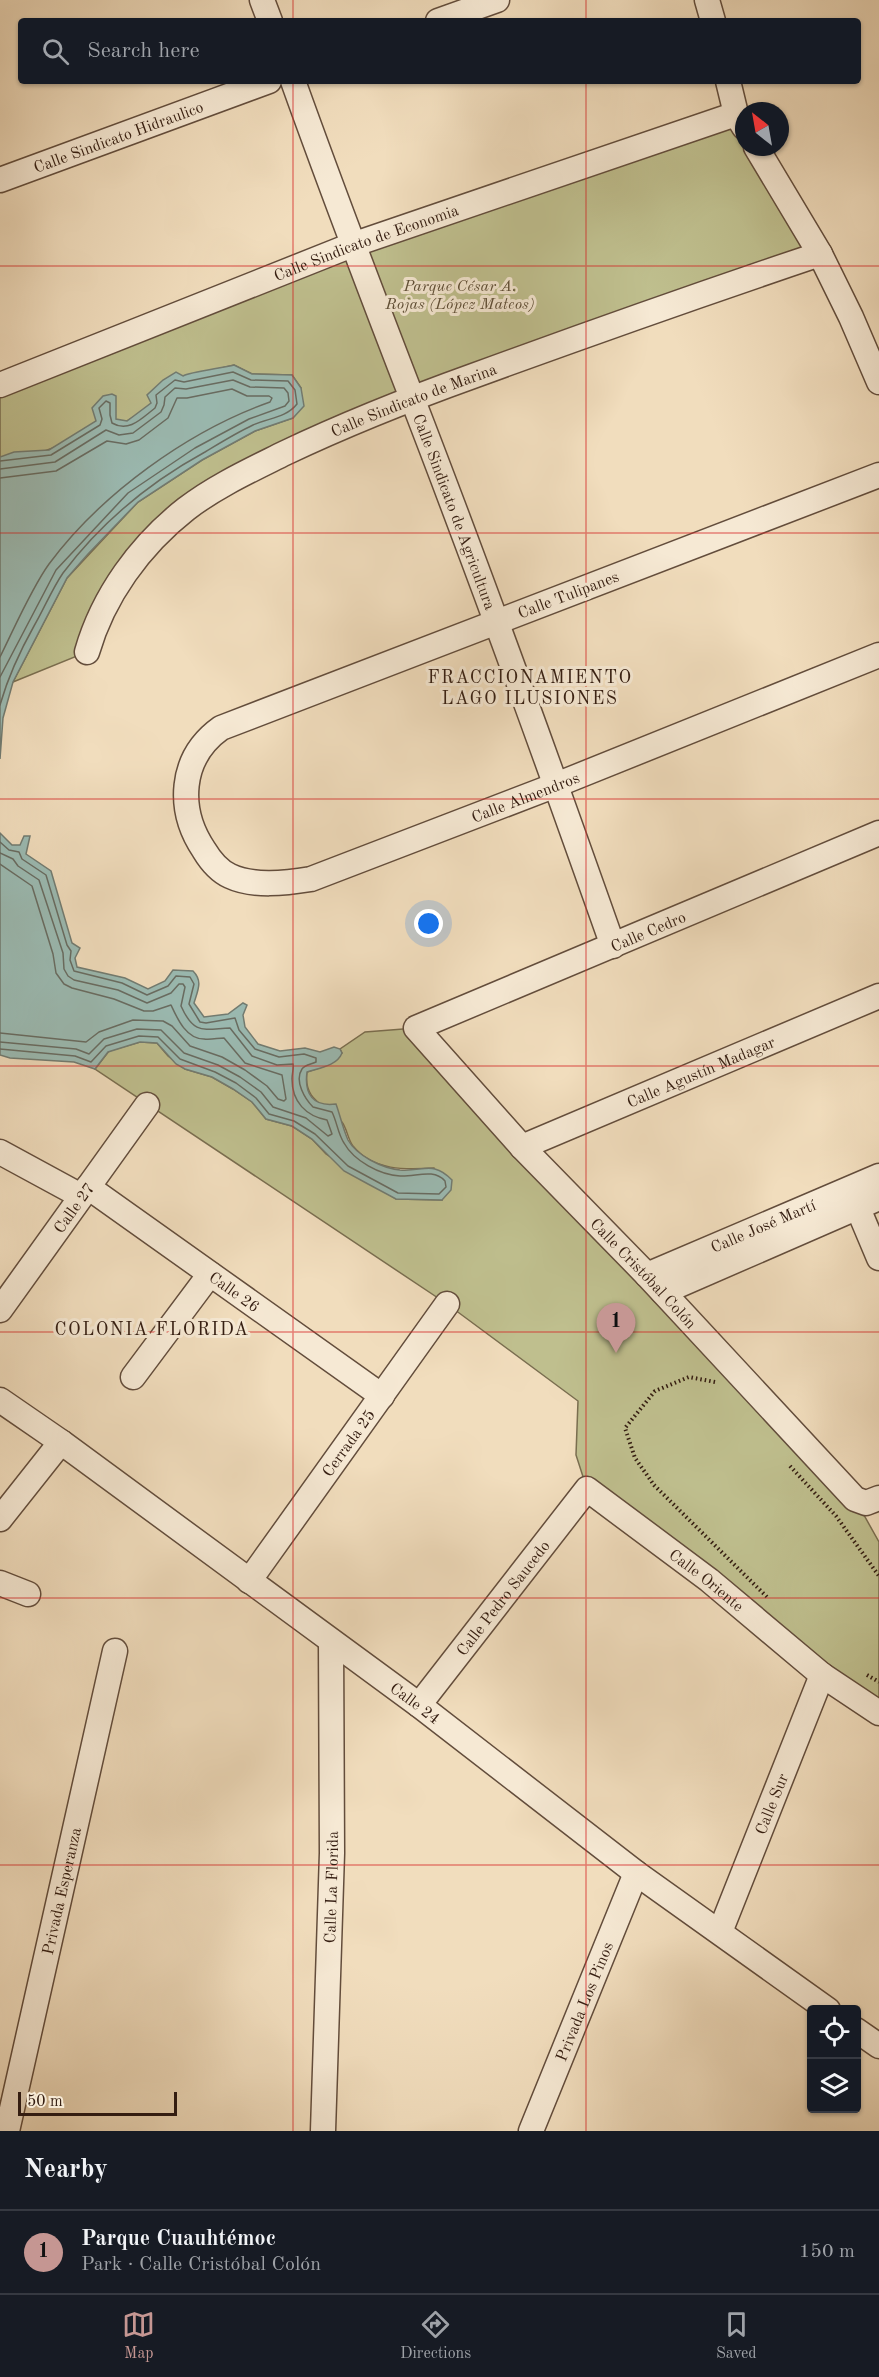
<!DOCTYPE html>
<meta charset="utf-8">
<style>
:root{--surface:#171b24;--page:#20242c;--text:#f1f3f6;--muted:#9ea1a6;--line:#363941;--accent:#c59692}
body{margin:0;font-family:"Old Standard TT",serif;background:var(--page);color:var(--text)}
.controls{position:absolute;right:18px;bottom:18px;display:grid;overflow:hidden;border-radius:6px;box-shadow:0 2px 4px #0004}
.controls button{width:54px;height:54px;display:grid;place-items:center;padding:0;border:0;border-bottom:2px solid var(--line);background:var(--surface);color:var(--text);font:30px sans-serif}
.compass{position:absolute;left:735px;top:102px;width:54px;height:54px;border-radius:50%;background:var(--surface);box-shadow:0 2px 4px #0004;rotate:329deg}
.scale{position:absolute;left:18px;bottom:15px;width:159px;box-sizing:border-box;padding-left:6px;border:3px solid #341d11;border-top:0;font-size:16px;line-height:21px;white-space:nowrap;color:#341d11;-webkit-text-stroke:4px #f6e9d4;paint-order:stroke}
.you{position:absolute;left:429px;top:924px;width:21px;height:21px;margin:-15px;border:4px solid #fff;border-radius:50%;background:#1a73e8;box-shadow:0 0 0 9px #1a73e833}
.badge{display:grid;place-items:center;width:39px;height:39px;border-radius:50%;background:var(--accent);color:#111;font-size:20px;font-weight:700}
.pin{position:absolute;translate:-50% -50px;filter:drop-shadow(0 2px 3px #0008)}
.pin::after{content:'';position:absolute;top:32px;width:21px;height:18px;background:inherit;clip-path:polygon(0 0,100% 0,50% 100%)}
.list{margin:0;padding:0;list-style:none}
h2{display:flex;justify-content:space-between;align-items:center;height:78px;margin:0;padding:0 24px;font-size:26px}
h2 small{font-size:20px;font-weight:400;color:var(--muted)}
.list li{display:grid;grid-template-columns:39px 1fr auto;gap:18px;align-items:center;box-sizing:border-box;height:84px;padding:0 24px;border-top:2px solid var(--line)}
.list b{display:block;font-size:22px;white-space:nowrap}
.list p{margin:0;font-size:20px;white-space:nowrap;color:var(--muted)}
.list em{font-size:20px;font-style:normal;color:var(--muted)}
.icon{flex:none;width:33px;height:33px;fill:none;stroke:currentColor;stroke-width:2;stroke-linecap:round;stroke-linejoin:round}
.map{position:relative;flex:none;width:879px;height:2131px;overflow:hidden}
.search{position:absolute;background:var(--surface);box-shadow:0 2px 4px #0004;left:18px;right:18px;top:18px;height:66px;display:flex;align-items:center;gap:15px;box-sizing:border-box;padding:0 21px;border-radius:6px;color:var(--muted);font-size:22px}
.sheet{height:162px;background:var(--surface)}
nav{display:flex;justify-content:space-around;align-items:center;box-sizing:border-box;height:84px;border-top:2px solid var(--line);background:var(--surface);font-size:16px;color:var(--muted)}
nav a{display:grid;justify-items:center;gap:3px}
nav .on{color:var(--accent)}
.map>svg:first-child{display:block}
.green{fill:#bfbf8e;stroke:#7a6e50;stroke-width:1.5}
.water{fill:#9bbbb3;stroke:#727c72;stroke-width:1.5}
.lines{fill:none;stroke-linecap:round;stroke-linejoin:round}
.shore{stroke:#686c62;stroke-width:1.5}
.minor-casing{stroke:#634d3c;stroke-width:27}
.path{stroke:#341d11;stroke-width:4;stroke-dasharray:1.5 3;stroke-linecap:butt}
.minor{stroke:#f6e9d4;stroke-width:24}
.grid{fill:none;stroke:#d62828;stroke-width:1.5;stroke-opacity:0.55}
.labels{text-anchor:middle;stroke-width:6;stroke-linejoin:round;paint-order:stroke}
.street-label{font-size:16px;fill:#341d11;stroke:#f6e9d4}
.park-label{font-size:16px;font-style:italic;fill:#5e4e36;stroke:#f6e9d4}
.neighbourhood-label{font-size:18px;letter-spacing:1.5px;fill:#341d11;stroke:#f6e9d4}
</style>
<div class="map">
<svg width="879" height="2131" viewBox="0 0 879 2131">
<rect width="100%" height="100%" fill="#f1ddbd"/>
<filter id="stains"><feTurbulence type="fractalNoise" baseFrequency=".00333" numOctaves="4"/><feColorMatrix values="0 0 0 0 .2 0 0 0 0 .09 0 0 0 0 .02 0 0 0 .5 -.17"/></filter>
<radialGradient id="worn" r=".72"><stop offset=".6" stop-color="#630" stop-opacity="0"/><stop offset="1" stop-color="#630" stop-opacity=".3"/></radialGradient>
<g class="green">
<polygon points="736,114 744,127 744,147 756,147 820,254 412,398 174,519 87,652 13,682 67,578 138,502 202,460 255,431 293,418 301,388 292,375 252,374 234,365 209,371 127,421 9,464 0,474 0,385"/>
<path d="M416,1028L855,1499L879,1542V1718L587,1489L576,1455L578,1401L447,1304L95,1069L109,1051L140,1042L157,1043L168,1056L185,1069L212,1077L233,1089L252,1102L266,1119L292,1126L312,1139L326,1154L396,1199L442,1200L434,1168C406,1170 373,1171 353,1146C347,1138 347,1127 341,1121C324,1104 303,1100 307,1072L322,1067L342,1053L340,1049L365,1032Z"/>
</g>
<g class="water">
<path d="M234,365L252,374L292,375L301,388L304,406L293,418L255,431L202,460L138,502L88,554L67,578L13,682L3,718L0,759V457L14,452L49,450L96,421L92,408L103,396L112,394L116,396V419L127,421L151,403L147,395L163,380L176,372L183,376C190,372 223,368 234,365Z"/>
<path d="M0,833L12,845H20L24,836H30L26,854L51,871L72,943L80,948L75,958L77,967L125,978L148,989L165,981L173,970L193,971C203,981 198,990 194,1003L204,1017L228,1014L243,1003L247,1005L243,1015L245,1027L258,1044L280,1051L305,1048L320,1052L334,1047L340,1049L342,1053C337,1066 319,1068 307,1072C304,1094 313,1107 336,1104C340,1115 343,1129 348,1140C357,1156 382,1168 400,1170C423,1172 433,1160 452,1180L451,1190L442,1200L396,1199L368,1184L344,1171L312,1139L292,1126L266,1119L252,1102L233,1089L212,1077L185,1069L176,1064L157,1043L140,1042L108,1052L95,1069L74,1062L10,1058L0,1055Z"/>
</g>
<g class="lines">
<g class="shore">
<path d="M0,461L51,455L100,425L102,419L99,408L106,401L110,403V415L112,423C129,433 142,418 155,408L157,403L156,395L175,380L184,382L233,372L251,380L288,381L295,390L297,404C286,418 268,418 253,425C236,433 220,443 205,452C150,482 100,524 63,573C52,589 44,609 34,626C20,651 8,677 0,705"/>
<polyline points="0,469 55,462 106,430 119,435 133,433 161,412 164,405 165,397 175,388 186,389 233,380 250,387 284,388 288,393 289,401 285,406 249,419 195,448 128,493 56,570 0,677"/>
<path d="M0,478L56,471L107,441L126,444L139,440L168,418L177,398H187L232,389L247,396H269L272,398L270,402C188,431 101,494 49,564C31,589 14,629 0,657"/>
<path d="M0,842L9,850L19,852L22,859L46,875L67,945L71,951L70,960L74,971L122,983L147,995L168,986L176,976L190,977L194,984L189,1004L200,1022L206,1023L235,1018L239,1030L255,1049L279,1057L304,1054L316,1058V1062C312,1064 304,1065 302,1069C294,1081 305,1099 313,1107L332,1112C337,1122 338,1134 344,1143C354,1161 380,1175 400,1176C416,1177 433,1168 445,1181L446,1187L439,1194L398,1193L348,1166L315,1134L294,1121L269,1114L256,1098L236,1083L215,1072L180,1059L158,1037L139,1036L106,1046L91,1062L75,1056L0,1049"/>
<path d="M0,853L13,859L18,866L39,880L63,953L64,969L68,976L74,980L118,990L147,1003L171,993L179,984H183L185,987L181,1006C194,1035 203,1029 230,1028L252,1056L277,1065L293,1064C294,1069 292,1073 292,1079C292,1102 306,1116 327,1120L332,1134L328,1136L306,1118L273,1107L261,1092L240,1077L218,1065L184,1053L161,1030L137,1029L104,1039L89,1054L76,1049L0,1042"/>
<path d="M0,864L32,886L53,954L56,973L64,984L72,988L114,999L144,1011H153L171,1005C177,1018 186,1039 204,1039C211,1040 218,1038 224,1038L245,1063L282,1075L286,1099L284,1101L278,1099L267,1086L245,1070L222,1057L190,1046L172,1026L163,1021L133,1020L99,1032L86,1042L0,1033"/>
</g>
<defs>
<g id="minor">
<polyline points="262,0 270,21"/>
<polyline points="707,0 713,21"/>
<polyline points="438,21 497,0"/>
<path id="s1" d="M293,81C331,187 371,292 412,398C482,579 548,762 613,946"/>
<polyline points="728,81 736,114 744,127"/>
<polyline points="756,147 820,254 851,317 879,382"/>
<path id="s2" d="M0,180L269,81"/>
<path id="s3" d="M0,385L352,245L736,114"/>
<path id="s4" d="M879,475L221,728C179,758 177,810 204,850C210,860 219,871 230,876C253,887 286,883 311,879L556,785L879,655"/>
<path id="s5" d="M87,652C103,596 140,545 186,509C216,486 251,470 285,453C346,424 409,399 473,376C588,334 704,293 820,254"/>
<path id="s6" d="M879,833L416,1028L522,1147L647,1275L855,1499L866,1503L879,1498"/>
<path id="s7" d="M522,1147L879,996"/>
<polyline points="0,1152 81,1196"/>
<path id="s8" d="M88,1187L382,1396"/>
<polyline points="852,1194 879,1258"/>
<path id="s9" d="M647,1275L879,1176"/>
<polyline points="663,1292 879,1198"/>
<path id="s10" d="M0,1310L147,1105"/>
<polyline points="133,1377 210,1274"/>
<path id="s11" d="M0,1400L61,1442L419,1705L636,1873L828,2010"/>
<polyline points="0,1519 61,1442"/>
<path id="s12" d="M249,1581L447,1304"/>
<polyline points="0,1583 28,1594"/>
<path id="s13" d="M419,1705L587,1489L709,1580L822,1675L879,1713"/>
<path id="s14" d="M720,1932L822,1675"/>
<polyline points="856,2030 879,2046"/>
<path id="s15" d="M7,2131L115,1651"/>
<path id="s16" d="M323,2131L332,1853L331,1641"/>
<path id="s17" d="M531,2131L636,1873"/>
</g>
</defs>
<use href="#minor" class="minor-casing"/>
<g class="path">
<polyline points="715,1382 689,1377 655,1391 625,1428 635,1458 654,1485 769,1599"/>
<polyline points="790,1466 836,1516 879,1576"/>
<polyline points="867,1675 879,1682"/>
</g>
<use href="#minor" class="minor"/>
</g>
<path class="grid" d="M293,0V21M586,0V21M293,81V2131M586,81V2131M0,266H879M0,533H879M0,799H879M0,1066H879M0,1332H879M0,1598H879M0,1865H879"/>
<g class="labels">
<g class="street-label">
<text dy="6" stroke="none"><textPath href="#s2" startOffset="126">Calle Sindicato Hidraulico</textPath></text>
<text dy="6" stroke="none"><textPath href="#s3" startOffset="393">Calle Sindicato de Economia</textPath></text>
<text dy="6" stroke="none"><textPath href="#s5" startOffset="430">Calle Sindicato de Marina</textPath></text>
<text dy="6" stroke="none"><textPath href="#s1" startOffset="460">Calle Sindicato de Agricultura</textPath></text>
<text transform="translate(568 594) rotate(-21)" y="6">Calle Tulipanes</text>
<text dy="6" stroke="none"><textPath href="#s4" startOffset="1191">Calle Almendros</textPath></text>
<text transform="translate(648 931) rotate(-23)" y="6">Calle Cedro</text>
<text dy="6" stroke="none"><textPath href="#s7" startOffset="194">Calle Agustín Madagar</textPath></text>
<text dy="6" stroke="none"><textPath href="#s10" startOffset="126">Calle 27</textPath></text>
<text dy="6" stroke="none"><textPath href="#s9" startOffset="126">Calle José Martí</textPath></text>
<text dy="6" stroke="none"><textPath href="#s6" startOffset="837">Calle Cristóbal Colón</textPath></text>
<text dy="6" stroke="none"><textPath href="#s8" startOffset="180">Calle 26</textPath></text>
<text dy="6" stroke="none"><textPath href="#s12" startOffset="170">Cerrada 25</textPath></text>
<text dy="6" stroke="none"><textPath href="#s13" startOffset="424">Calle Oriente</textPath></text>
<text dy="6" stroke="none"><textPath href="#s13" startOffset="136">Calle Pedro Saucedo</textPath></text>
<text dy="6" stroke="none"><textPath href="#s11" startOffset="514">Calle 24</textPath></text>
<text dy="6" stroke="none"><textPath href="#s14" startOffset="138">Calle Sur</textPath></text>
<text dy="6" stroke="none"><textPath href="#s16" startOffset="244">Calle La Florida</textPath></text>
<text dy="6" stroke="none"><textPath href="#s15" startOffset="246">Privada Esperanza</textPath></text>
<text dy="6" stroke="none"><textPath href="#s17" startOffset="140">Privada Los Pinos</textPath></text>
</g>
<g class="park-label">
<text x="460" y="291">Parque César A.<tspan x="460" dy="18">Rojas (López Mateos)</tspan></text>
</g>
<g class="neighbourhood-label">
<text x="530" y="683">FRACCIONAMIENTO<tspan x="530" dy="21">LAGO ILUSIONES</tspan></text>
<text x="152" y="1335">COLONIA FLORIDA</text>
</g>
</g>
<rect width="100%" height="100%" filter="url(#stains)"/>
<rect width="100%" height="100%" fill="url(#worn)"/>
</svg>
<div class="controls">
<button><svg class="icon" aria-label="locate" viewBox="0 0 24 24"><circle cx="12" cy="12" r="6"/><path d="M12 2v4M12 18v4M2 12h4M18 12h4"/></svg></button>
<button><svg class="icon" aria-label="layers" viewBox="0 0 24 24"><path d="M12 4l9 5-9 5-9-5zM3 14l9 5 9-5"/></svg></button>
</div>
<svg class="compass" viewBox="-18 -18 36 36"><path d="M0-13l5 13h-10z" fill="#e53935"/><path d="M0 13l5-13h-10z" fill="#9ea1a6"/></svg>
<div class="scale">50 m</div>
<div class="you"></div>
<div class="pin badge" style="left:616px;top:1353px">1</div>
<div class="search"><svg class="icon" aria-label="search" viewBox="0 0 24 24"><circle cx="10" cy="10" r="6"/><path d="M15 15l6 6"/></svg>Search here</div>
</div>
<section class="sheet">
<h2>Nearby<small></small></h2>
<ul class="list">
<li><span class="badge">1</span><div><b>Parque Cuauhtémoc</b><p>Park · Calle Cristóbal Colón</p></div><em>150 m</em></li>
</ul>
</section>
<nav>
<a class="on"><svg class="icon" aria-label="map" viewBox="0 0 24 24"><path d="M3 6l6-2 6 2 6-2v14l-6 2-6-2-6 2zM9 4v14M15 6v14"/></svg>Map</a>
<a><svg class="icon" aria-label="directions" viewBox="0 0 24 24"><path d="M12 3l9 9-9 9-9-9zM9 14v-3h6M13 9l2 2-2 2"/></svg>Directions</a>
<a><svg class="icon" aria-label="saved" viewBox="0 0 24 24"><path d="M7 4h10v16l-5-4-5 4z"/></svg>Saved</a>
</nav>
